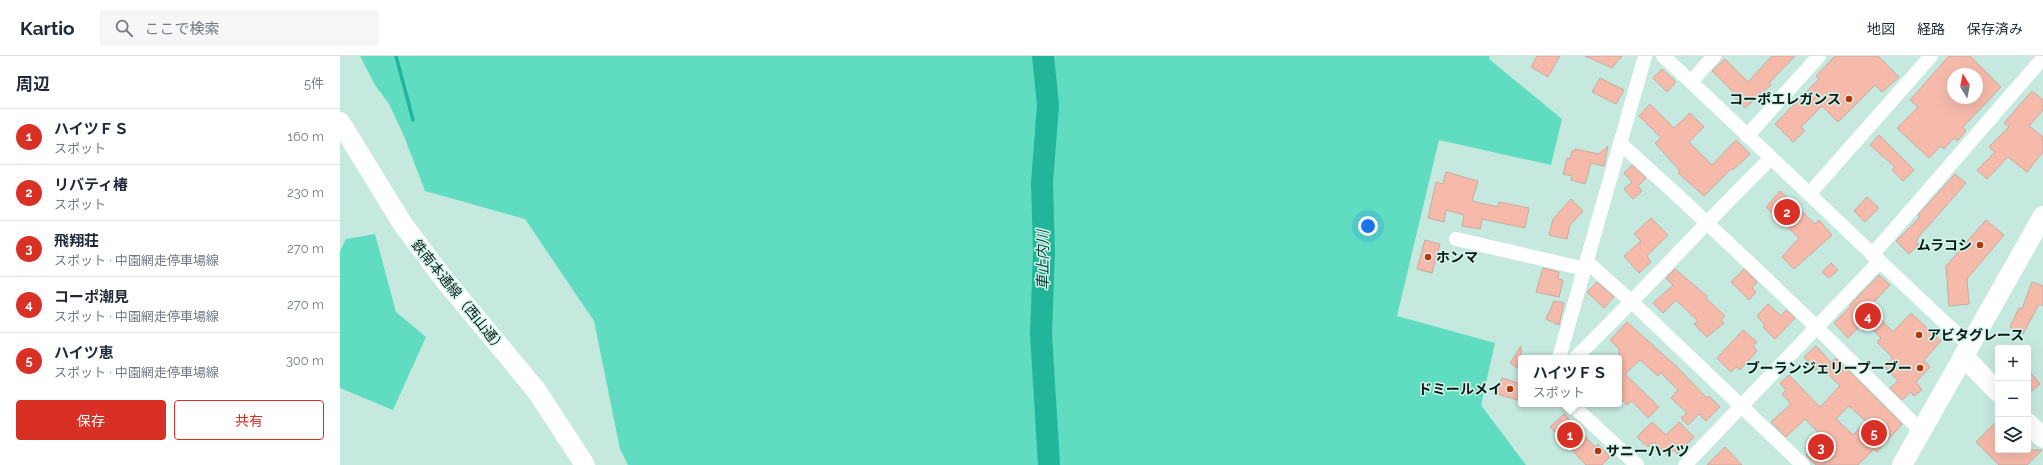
<!DOCTYPE html>
<html lang="ja">
<meta charset="utf-8">
<style>
:root{--surface:#fff;--page:#f6f6f7;--text:#1f2937;--muted:#747a83;--line:#e0e1e3;--accent:#d93025}
body{margin:0;font-family:Raleway,"Noto Sans JP",sans-serif;background:var(--page);color:var(--text)}
.controls{position:absolute;right:12px;bottom:12px;display:grid;overflow:hidden;border-radius:4px;box-shadow:0 4px 16px #0002}
.controls button{width:36px;height:36px;display:grid;place-items:center;padding:0;border:0;border-bottom:1px solid var(--line);background:var(--surface);color:var(--text);font:20px sans-serif}
.compass{position:absolute;left:1607px;top:12px;width:36px;height:36px;border-radius:50%;background:var(--surface);box-shadow:0 4px 16px #0002;rotate:350deg}
.you{position:absolute;left:1028px;top:170px;width:14px;height:14px;margin:-10px;border:3px solid #fff;border-radius:50%;background:#1a73e8;box-shadow:0 0 0 6px #1a73e833}
.badge{display:grid;place-items:center;width:26px;height:26px;border-radius:50%;background:var(--accent);color:#fff;font-size:13px;font-weight:700}
.pin{position:absolute;translate:-50% -50%;border:2px solid #fff;box-shadow:0 1px 4px #0006}
.popup{position:absolute;left:1178px;top:299px;width:104px;height:52px;box-sizing:border-box;display:grid;place-content:center;border-radius:4px;background:var(--surface);filter:drop-shadow(0 1px 3px #0005);font-size:13px;white-space:nowrap;color:var(--muted)}
.popup b{font-size:15px;color:var(--text)}
.popup::after{content:'';position:absolute;left:50%;top:100%;margin-left:-8px;border:8px solid transparent;border-top-color:var(--surface)}
.list{margin:0;padding:0;list-style:none}
h2{display:flex;justify-content:space-between;align-items:center;height:52px;margin:0;padding:0 16px;font-size:17px}
h2 small{font-size:13px;font-weight:400;color:var(--muted)}
.list li{display:grid;grid-template-columns:26px 1fr auto;gap:12px;align-items:center;box-sizing:border-box;height:56px;padding:0 16px;border-top:1px solid var(--line)}
.list b{display:block;font-size:15px;white-space:nowrap}
.list p{margin:0;font-size:13px;white-space:nowrap;color:var(--muted)}
.list em{font-size:13px;font-style:normal;color:var(--muted)}
.actions{display:flex;gap:8px;padding:12px 16px}
.actions a{flex:1;padding:9px 0;border:1px solid var(--accent);border-radius:4px;text-align:center;font-size:14px;color:var(--accent)}
.actions .main{background:var(--accent);color:#fff}
.icon{flex:none;width:22px;height:22px;fill:none;stroke:currentColor;stroke-width:2;stroke-linecap:round;stroke-linejoin:round}
.map{position:relative;flex:none;width:1703px;height:409px;overflow:hidden}
header{display:flex;align-items:center;gap:24px;box-sizing:border-box;height:56px;padding:0 20px;background:var(--surface);border-bottom:1px solid var(--line)}
header strong{font-size:19px}
nav{display:flex;gap:22px;margin-inline-start:auto;font-size:14px}
.search{width:280px;height:36px;background:var(--page);display:flex;align-items:center;gap:10px;box-sizing:border-box;padding:0 14px;border-radius:4px;color:var(--muted);font-size:15px}
main{display:flex}
aside{flex:1;background:var(--surface)}
.map>svg:first-child{display:block}
.green{fill:#60dcc0}
.lines{fill:none;stroke-linecap:round;stroke-linejoin:round}
.stream{stroke:#22b59a;stroke-width:3.5}
.river{stroke:#22b59a;stroke-width:22}
.building{fill:#f6baaa;stroke:#c8a9a0;fill-rule:evenodd}
.street{stroke:#fff;stroke-width:14}
.secondary{stroke:#fff;stroke-width:20}
.poi-dot{fill:#bc3307;stroke:#d3f6ec;stroke-width:1.5}
.labels{text-anchor:middle;stroke-width:3;stroke-linejoin:round;paint-order:stroke}
.poi-label{font-size:14px;font-weight:bold;fill:#0d1a16;stroke:#d3f6ec;text-anchor:end}
.street-label{font-size:14px;fill:#0d1a16;stroke:#d3f6ec}
.water-label{font-size:15px;font-style:italic;fill:#0b473b;stroke:#d3f6ec}
</style>
<header>
<strong>Kartio</strong>
<div class="search"><svg class="icon" aria-label="search" viewBox="0 0 24 24"><circle cx="10" cy="10" r="6"/><path d="M15 15l6 6"/></svg>ここで検索</div>
<nav><a>地図</a><a>経路</a><a>保存済み</a></nav>
</header>
<main>
<aside>
<h2>周辺<small>5件</small></h2>
<ul class="list">
<li><span class="badge">1</span><div><b>ハイツＦＳ</b><p>スポット</p></div><em>160 m</em></li>
<li><span class="badge">2</span><div><b>リバティ椿</b><p>スポット</p></div><em>230 m</em></li>
<li><span class="badge">3</span><div><b>飛翔荘</b><p>スポット · 中園網走停車場線</p></div><em>270 m</em></li>
<li><span class="badge">4</span><div><b>コーポ潮見</b><p>スポット · 中園網走停車場線</p></div><em>270 m</em></li>
<li><span class="badge">5</span><div><b>ハイツ恵</b><p>スポット · 中園網走停車場線</p></div><em>300 m</em></li>
</ul>
<div class="actions"><a class="main">保存</a><a>共有</a></div>
</aside>
<div class="map">
<svg width="1703" height="409" viewBox="0 0 1703 409">
<rect width="100%" height="100%" fill="#c6e9df"/>
<g class="green">
<polygon points="20,0 1150,0 1149,3 1222,63 1211,109 1099,84 1057,260 1155,287 1141,349 1186,409 288,409 280,393 254,265 185,163 85,135 64,80 49,48 35,29"/>
<polygon points="35,178 56,256 86,281 53,354 0,332 0,195 6,183"/>
</g>
<g class="lines">
<polyline class="stream" points="56,0 73,64"/>
<polyline class="river" points="703,0 708,49 702,127 704,196 701,278 709,409"/>
</g>
<g class="building">
<polygon points="1197,0 1220,0 1208,21 1191,11"/>
<polygon points="1245,0 1282,0 1272,12"/>
<polygon points="1432,0 1455,0 1429,27 1431,29 1405,52 1394,41 1396,39 1372,15 1385,3 1408,26"/>
<polygon points="1495,0 1538,0 1559,21 1542,36 1535,29 1498,66 1482,50 1461,71 1465,75 1453,86 1435,68 1479,23 1476,20"/>
<path d="M1609,0H1630L1661,31L1623,71L1626,75L1617,85L1614,82L1604,93L1601,90L1589,102L1557,72L1578,51L1570,44ZM1613,18H1637V42H1613Z"/>
<polygon points="1322,13 1336,26 1327,36 1313,22"/>
<polygon points="1260,22 1284,34 1276,48 1252,36"/>
<polygon points="1692,35 1703,44 1703,54 1689,70 1703,81 1703,96 1687,116 1668,101 1647,123 1637,114 1655,96 1649,91 1669,71 1664,67"/>
<polygon points="1310,48 1334,72 1350,57 1364,71 1349,86 1372,109 1396,84 1410,98 1393,114 1392,112 1364,140 1338,117 1340,115 1315,87 1321,82 1299,60"/>
<polygon points="1539,79 1574,114 1563,125 1552,114 1555,111 1530,89"/>
<polygon points="1268,90 1264,110 1251,107 1245,128 1231,124 1232,120 1223,118 1227,102 1230,103 1232,95 1235,95 1235,93 1259,98"/>
<polygon points="1292,109 1306,122 1298,130 1302,135 1293,143 1284,133 1292,126 1284,117"/>
<polygon points="1106,116 1138,125 1132,145 1158,151 1159,146 1189,152 1185,172 1142,163 1140,173 1122,170 1124,159 1106,154 1104,166 1088,162 1096,126 1103,128"/>
<polygon points="1615,118 1626,127 1581,178 1576,185 1579,188 1569,198 1556,185 1580,161 1578,159"/>
<polygon points="1440,135 1475,168 1479,164 1492,179 1454,213 1442,201 1459,182 1426,151"/>
<polygon points="1527,141 1539,152 1525,166 1514,155"/>
<polygon points="1231,143 1243,155 1230,169 1227,183 1209,179 1213,163"/>
<polygon points="1311,162 1328,179 1307,200 1311,206 1299,217 1284,200 1301,185 1294,178"/>
<polygon points="1646,164 1664,179 1627,223 1629,248 1609,250 1606,210"/>
<polygon points="1085,184 1100,188 1092,217 1077,213"/>
<polygon points="1491,207 1498,214 1489,222 1482,216"/>
<polygon points="1203,212 1219,216 1218,223 1223,224 1219,241 1196,236"/>
<polygon points="1335,213 1367,240 1366,242 1385,260 1381,264 1384,267 1367,281 1354,268 1358,265 1336,244 1323,257 1313,247 1333,229 1326,222"/>
<polygon points="1404,213 1417,226 1412,232 1416,236 1409,244 1391,226"/>
<polygon points="1539,219 1550,229 1529,251 1553,276 1571,257 1601,285 1584,304 1590,311 1576,326 1582,334 1574,340 1571,336 1562,344 1550,332 1558,325 1544,310 1553,302 1537,286 1541,282 1525,265 1508,282 1494,267 1511,250 1510,249"/>
<polygon points="1257,226 1274,241 1264,252 1247,236"/>
<polygon points="1692,226 1703,230 1703,250 1699,248 1683,278 1670,271 1679,252 1682,253"/>
<polygon points="1214,245 1224,247 1219,269 1206,263"/>
<polygon points="1428,248 1441,260 1446,254 1455,262 1435,283 1423,271 1425,269 1417,260"/>
<polygon points="1287,266 1336,310 1367,342 1369,340 1380,351 1366,365 1359,358 1348,369 1341,362 1347,357 1331,342 1338,334 1321,317 1318,320 1300,304 1285,318 1319,351 1308,362 1292,345 1287,349 1279,341 1279,337 1283,333 1279,329 1279,293 1270,284"/>
<polygon points="1403,274 1417,286 1413,290 1417,295 1400,314 1396,311 1391,316 1377,302"/>
<polygon points="1181,290 1181,314 1170,307"/>
<path d="M1476,290L1491,306L1496,302L1562,368L1537,396L1534,393L1518,409H1476L1466,399L1483,381L1465,363L1446,381L1431,366L1451,348L1442,338L1446,334L1440,327L1449,319L1480,351L1500,330L1480,310L1476,314L1464,301ZM1509,350L1526,365L1513,379L1496,363Z"/>
<polygon points="1688,314 1700,328 1688,338"/>
<polygon points="1162,322 1181,328 1181,345 1157,338"/>
<polygon points="1224,358 1255,391 1258,388 1270,401 1262,409 1246,409 1210,371"/>
<polygon points="1658,364 1658,394 1702,394 1687,409 1659,409 1636,386"/>
<polygon points="1312,366 1326,379 1339,366 1354,381 1337,398 1333,394 1327,399 1314,386 1308,391 1297,381"/>
<polygon points="1385,391 1402,409 1367,409"/>
</g>
<g class="lines">
<g class="street">
<path d="M1323,0C1426,95 1526,194 1629,289"/>
<polyline points="1351,26 1374,0"/>
<polyline points="1407,80 1479,0"/>
<path d="M1280,87C1383,180 1483,276 1581,375"/>
<polyline points="1470,137 1591,0"/>
<polyline points="1116,183 1245,213"/>
<polyline points="1532,199 1703,2"/>
<polyline points="1247,206 1292,246 1463,409"/>
<polyline points="1219,302 1305,0"/>
<path d="M1235,302C1302,237 1364,168 1431,102"/>
<polyline points="1231,348 1297,409"/>
<polyline points="1345,409 1539,206"/>
</g>
<g class="secondary">
<polyline points="0,66 62,167 103,222 196,334 245,409"/>
<polyline points="1623,300 1658,336"/>
<polyline points="1688,367 1703,382"/>
<polyline points="1562,409 1703,160"/>
</g>
</g>
<g class="poi-dot">
<circle cx="1509" cy="43" r="4"/>
<circle cx="1640" cy="189" r="4"/>
<circle cx="1088" cy="201" r="4"/>
<circle cx="1579" cy="279" r="4"/>
<circle cx="1580" cy="312" r="4"/>
<circle cx="1170" cy="333" r="4"/>
<circle cx="1258" cy="395" r="4"/>
</g>
<g class="labels">
<g class="poi-label">
<text x="1501" y="48">コーポエレガンス</text>
<text x="1632" y="194">ムラコシ</text>
<text x="1096" y="206" text-anchor="start">ホンマ</text>
<text x="1587" y="284" text-anchor="start">アビタグレース</text>
<text x="1572" y="317">ブーランジェリープーブー</text>
<text x="1162" y="338">ドミールメイ</text>
<text x="1266" y="400" text-anchor="start">サニーハイツ</text>
</g>
<g class="street-label">
<text transform="translate(119 240) rotate(51)" y="5">鉄南本通線（西山通）</text>
</g>
<g class="water-label">
<text transform="translate(703 204) rotate(-90)" y="5">車止内川</text>
</g>
</g>
</svg>
<div class="controls">
<button>+</button>
<button>−</button>
<button><svg class="icon" aria-label="layers" viewBox="0 0 24 24"><path d="M12 4l9 5-9 5-9-5zM3 14l9 5 9-5"/></svg></button>
</div>
<svg class="compass" viewBox="-18 -18 36 36"><path d="M0-13l5 13h-10z" fill="#e53935"/><path d="M0 13l5-13h-10z" fill="#747a83"/></svg>
<div class="you"></div>
<div class="pin badge" style="left:1230px;top:379px">1</div>
<div class="popup"><b>ハイツＦＳ</b>スポット</div>
<div class="pin badge" style="left:1447px;top:156px">2</div>
<div class="pin badge" style="left:1481px;top:391px">3</div>
<div class="pin badge" style="left:1528px;top:260px">4</div>
<div class="pin badge" style="left:1534px;top:377px">5</div>
</div>
</main>
